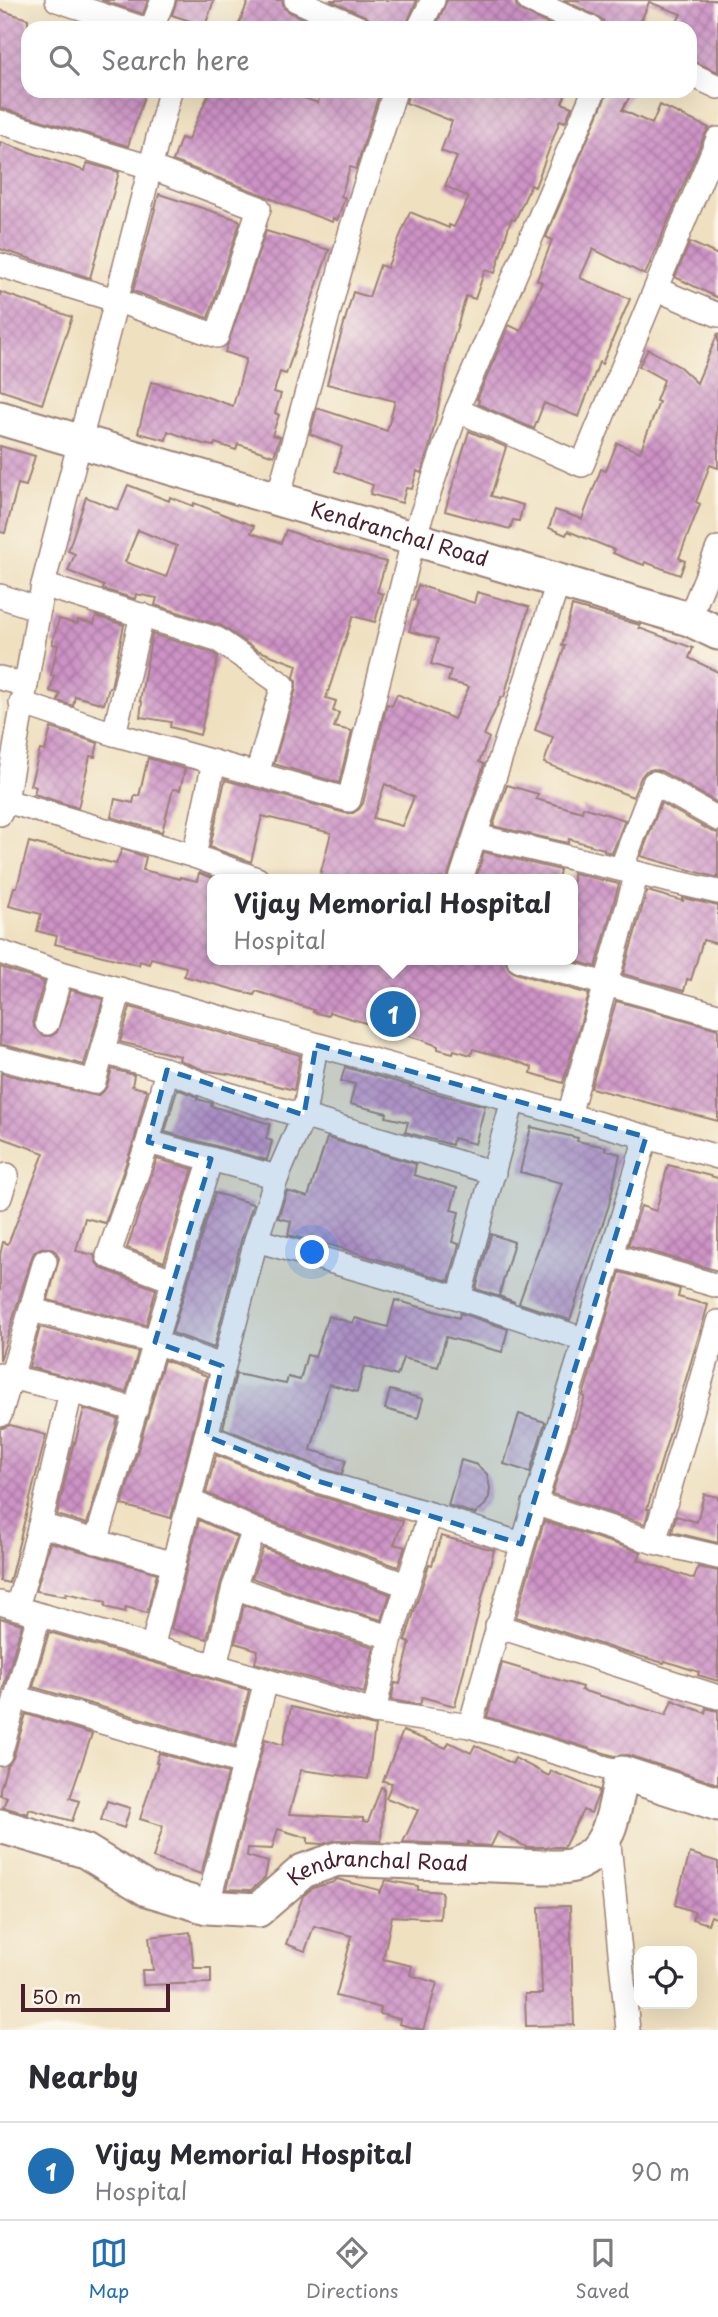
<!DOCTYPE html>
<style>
:root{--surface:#fff;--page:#f7f7f7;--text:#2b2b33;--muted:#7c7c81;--line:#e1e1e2;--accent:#1f6fb2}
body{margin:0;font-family:"Playpen Sans",sans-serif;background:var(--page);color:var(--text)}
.controls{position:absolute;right:21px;bottom:21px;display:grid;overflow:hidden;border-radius:14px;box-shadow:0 7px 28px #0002}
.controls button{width:63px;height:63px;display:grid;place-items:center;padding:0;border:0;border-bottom:2px solid var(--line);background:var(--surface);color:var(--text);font:35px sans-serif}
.scale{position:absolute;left:21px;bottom:18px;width:149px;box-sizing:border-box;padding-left:7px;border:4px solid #4a1f2b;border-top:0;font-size:19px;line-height:24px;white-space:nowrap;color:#4a1f2b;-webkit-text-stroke:5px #fbf7ec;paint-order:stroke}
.you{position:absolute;left:313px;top:1253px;width:24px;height:24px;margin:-18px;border:5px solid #fff;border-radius:50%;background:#1a73e8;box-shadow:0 0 0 10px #1a73e833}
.badge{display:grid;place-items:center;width:46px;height:46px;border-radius:50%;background:var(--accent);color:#fff;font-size:23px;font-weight:700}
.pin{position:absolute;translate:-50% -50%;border:4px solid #fff;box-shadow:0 2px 7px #0006}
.popup{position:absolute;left:207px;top:874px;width:371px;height:91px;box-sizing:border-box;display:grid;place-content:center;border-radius:14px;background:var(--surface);filter:drop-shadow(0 2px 5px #0005);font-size:23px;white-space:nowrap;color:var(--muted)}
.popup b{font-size:26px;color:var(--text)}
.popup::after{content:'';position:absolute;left:50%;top:100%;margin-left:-14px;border:14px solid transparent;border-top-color:var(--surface)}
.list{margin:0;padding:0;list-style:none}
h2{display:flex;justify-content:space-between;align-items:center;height:91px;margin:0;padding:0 28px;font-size:30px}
h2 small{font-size:23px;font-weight:400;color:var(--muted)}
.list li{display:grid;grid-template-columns:46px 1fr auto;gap:21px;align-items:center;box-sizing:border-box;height:98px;padding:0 28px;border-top:2px solid var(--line)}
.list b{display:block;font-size:26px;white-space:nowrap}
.list p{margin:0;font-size:23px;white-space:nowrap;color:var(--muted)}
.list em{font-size:23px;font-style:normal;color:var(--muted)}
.icon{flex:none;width:38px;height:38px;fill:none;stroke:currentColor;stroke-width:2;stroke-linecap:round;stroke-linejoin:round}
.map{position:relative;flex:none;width:718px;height:2030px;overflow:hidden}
.search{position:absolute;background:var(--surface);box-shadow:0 7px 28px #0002;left:21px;right:21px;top:21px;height:77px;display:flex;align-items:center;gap:18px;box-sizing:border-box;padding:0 24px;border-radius:21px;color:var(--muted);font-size:26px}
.sheet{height:189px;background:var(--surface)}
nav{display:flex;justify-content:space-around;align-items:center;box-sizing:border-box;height:98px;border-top:2px solid var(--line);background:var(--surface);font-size:19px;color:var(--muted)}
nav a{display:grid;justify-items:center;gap:4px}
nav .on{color:var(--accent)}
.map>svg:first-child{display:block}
.building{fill:url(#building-cross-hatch);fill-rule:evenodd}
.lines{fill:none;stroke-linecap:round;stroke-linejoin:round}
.street-casing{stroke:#9c8076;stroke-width:26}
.secondary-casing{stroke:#9c8076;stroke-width:37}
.street{stroke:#fff;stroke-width:23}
.secondary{stroke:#fff;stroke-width:33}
.marked{fill:#1f6fb2;fill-opacity:0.2;stroke:#1f6fb2;stroke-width:5;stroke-dasharray:14 9;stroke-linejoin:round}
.labels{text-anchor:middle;stroke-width:5;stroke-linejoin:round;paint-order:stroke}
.street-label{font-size:21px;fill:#4a1f2b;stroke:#fbf7ec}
</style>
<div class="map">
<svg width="718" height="2030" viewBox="0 0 718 2030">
<defs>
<pattern id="building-cross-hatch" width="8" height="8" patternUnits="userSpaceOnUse" patternTransform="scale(1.75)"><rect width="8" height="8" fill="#cd93c6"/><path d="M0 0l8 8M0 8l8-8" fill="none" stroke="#a877a1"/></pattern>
</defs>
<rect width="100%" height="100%" fill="#fbf7ec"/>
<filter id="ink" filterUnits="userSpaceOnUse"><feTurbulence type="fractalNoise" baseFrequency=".0143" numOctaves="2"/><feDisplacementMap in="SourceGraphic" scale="14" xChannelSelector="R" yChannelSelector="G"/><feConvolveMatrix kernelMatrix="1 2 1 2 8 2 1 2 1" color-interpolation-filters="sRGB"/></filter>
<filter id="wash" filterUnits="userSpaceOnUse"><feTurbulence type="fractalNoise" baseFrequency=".00686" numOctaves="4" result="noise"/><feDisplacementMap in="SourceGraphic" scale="28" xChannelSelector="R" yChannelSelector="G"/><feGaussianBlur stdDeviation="1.57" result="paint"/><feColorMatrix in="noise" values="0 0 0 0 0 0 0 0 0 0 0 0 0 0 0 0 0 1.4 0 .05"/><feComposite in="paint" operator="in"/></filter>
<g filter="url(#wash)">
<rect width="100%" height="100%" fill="#efe0c0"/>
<g id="blocks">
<g class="building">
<polygon points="101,0 148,0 143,14"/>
<polygon points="177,0 214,0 205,26 172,15"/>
<polygon points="249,0 282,0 284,8 290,12 325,28 237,28"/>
<polygon points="330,0 417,0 405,28 373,28 371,20 365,16"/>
<polygon points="447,0 515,0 517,8 523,12 557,28 435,28"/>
<polygon points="563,0 718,0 718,72 690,60 690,28 674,28 681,14 649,2 638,28 605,28 603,20 597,16"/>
<polygon points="0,10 28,19 28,91 146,91 128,146 0,108"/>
<polygon points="210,91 265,91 279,96 281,91 283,91 318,103 321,91 380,91 356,169 350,167 341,196 345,198 337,220 333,218 332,222 283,204 264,195 173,161 181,138 188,140"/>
<polygon points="409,91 567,91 562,103 572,107 565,122 560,120 535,187 531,185 515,220 511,219 495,273 485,270 475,299 466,296 451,348 430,445 421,473 417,471 412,489 406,488 402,503 370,494 373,485 335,471 342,447 310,434 317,408 387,431 395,401 327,384 353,292 369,297 380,265 387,268 410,212 449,228 449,225 454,227 469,197 445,186 457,157 441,151 452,121 406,103"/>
<polygon points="608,91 633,91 622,110 652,124 660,105 709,128 705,134 645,275 593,249 580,278 630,299 602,364 599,362 579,417 544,403 534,429 478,404 479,400 477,399 509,325 521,331 542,282 537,280 552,240 546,237"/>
<polygon points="0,142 85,171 87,163 119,172 90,278 0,249"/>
<polygon points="159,194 239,220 240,222 208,318 133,291"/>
<polygon points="266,231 329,250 286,374 280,372 274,392 281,394 275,413 279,415 272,435 280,437 274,456 238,444 236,450 215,443 214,446 203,444 168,431 166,440 138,433 151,382 189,391 233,406 246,359 225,352"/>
<polygon points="690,242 718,255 718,298 675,277"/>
<polygon points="0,292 72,317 42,404 0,390"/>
<polygon points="718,333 718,468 710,465 696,502 700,504 679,558 685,561 680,575 645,562 644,565 630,560 613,553 615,550 568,531 566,535 549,528 555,510 582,519 601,469 606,471 617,443 640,452 659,402 656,401 664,380 639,366 648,349 680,367 697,383"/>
<polygon points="469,431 506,447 491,496 523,505 519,521 513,520 510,529 445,511"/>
<polygon points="0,446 35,456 26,486 18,484 5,533 0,532"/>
<path d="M128,485L169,501L170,497L193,506L194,503L254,526L251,533L281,543L286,530L343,550L386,562L377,592L383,594L375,622L353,616L326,698L336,701L333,711L339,713L334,727L352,731L339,783L274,764L296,689V681L294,677L297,665L257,650L222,626L155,605L157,598L136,594L135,599L103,589L104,586L95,582L68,571L75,554L68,551L86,497L118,510ZM138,530L177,546L166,577L125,562Z"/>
<path d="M418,585L474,603L477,592L529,607L504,697H501L484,735L489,738L479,762L484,764L447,879H319L331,833L262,816L251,862L210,847L225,780L345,813H353L359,809L363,803L387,704L392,706L397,694L454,719L469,687L448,681L451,670L431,664L438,639L409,631L418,601L414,600ZM385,784L414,797L402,826L373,818Z"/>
<polygon points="572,606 640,625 639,628 693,648 689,658 718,672 718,803 661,771 654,769 646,771 641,777 633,797 544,763 553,737 535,730 565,646 562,646"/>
<polygon points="96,616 124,625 111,687 109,687 104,704 75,696 73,706 58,701 60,694 50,691 54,676 51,675 58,645 52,644 59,619 77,624 78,620 94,624"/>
<polygon points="152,634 211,652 218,657 200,735 170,727 171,722 140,717 142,702 140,701"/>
<polygon points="51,728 98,743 95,757 90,756 78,808 34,794 36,787 30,785 40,750 45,751"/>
<polygon points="148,758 185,769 180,790 173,789 162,832 111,817 115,799 133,803 135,795 139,796"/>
<polygon points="507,785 538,794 536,799 582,812 583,807 625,820 612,853 604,851 604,849 569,839 568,843 493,826"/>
<polygon points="661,803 711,831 718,833 718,878 641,856"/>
<polygon points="29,842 116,864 122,849 146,857 143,870 180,879 180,877 197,881 199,873 213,878 213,960 505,960 509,969 515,973 589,994 563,1083 531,1073 532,1067 513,1060 473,1049 471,1055 454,1050 453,1053 438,1049 438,1046 422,1040 329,1012 328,1016 313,1012 314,1010 256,991 254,995 184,976 186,967 151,958 149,964 140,961 139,965 55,944 57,936 37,931 41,914 9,906 14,887 17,887"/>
<polygon points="484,852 560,870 558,879 476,879"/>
<polygon points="573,873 619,884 596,967 571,960 573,960"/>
<polygon points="647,891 683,901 683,898 718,906 718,944 703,940 691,980 687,979 684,991 623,974"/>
<polygon points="0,967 44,982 33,1020 34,1027 43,1036 51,1036 57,1032 71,990 103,999 84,1065 0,1044"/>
<polygon points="616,1001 718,1029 718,1121 591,1088"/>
<polygon points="130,1007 300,1055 294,1090 234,1075 204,1070 179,1060 180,1056 120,1042"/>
<polygon points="345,1067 411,1086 410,1087 485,1106 475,1144 453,1138 452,1145 405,1132 408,1122 386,1117 387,1113 350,1104 355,1084 341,1081"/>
<polygon points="112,1069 134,1075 132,1086 147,1090 135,1138 105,1223 85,1218 76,1251 94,1255 97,1264 103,1269 156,1289 146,1325 48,1300 59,1258 56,1252 50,1248 41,1248 35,1251 32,1257 0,1361 0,1255 3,1242 8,1244 44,1153 0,1137 1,1073 97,1096 103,1092 107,1086"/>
<polygon points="177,1089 198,1097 197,1099 212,1103 211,1106 270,1124 266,1139 272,1141 267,1160 165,1132"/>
<polygon points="531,1127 578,1138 577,1141 606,1147 605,1150 620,1154 609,1205 570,1320 519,1303 562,1183 520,1172"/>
<polygon points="327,1138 416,1164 414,1175 457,1188 451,1210 459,1212 452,1242 459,1244 449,1281 334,1246 288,1235 291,1221 278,1218 287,1191 308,1197"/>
<polygon points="157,1159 193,1169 164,1262 127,1248"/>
<polygon points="668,1165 718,1178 718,1271 628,1245 641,1206 656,1211"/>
<polygon points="215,1193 253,1204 242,1237 214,1348 172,1333"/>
<polygon points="491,1234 514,1242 499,1296 515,1302 476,1289"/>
<polygon points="620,1272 680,1289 678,1297 708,1305 647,1509 649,1509 645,1524 552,1494 573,1427 575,1427 585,1397 583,1396"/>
<polygon points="395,1300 459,1318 460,1313 508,1329 502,1352 446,1337 438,1367 403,1358 397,1376 364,1366 357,1392 329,1384 311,1450 346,1460 342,1474 323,1468 223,1428 236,1374 286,1384 288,1377 300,1380 307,1355 315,1357 328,1316 353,1323 355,1318 388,1327"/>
<polygon points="40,1327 138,1352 126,1392 29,1367"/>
<polygon points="164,1360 207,1376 171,1518 122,1505"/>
<polygon points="390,1390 423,1399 418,1418 385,1409"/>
<polygon points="84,1409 118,1419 87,1524 57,1515 74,1442 75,1443"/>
<polygon points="519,1414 545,1422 530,1472 504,1464"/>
<polygon points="10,1425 46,1435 9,1583 0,1581 0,1429"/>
<polygon points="216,1455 313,1494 403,1521 394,1544 405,1547 398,1567 259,1517 206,1493"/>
<polygon points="461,1460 477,1465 487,1474 490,1488 489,1497 485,1505 475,1514 448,1505"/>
<polygon points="704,1494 718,1497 718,1543 672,1532 676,1516 697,1522"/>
<polygon points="199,1520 237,1537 221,1582 207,1639 171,1629"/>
<polygon points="544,1521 641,1552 638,1560 694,1579 698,1567 718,1571 718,1681 698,1675 699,1672 665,1661 664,1663 615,1649 516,1617"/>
<polygon points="441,1536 494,1550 455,1706 422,1697 420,1705 391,1700 395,1683 400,1684 410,1643 405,1641 429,1564 432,1565"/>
<polygon points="50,1542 157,1573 147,1613 126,1607 125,1612 105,1607 106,1602 66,1593 66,1596 36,1591"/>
<polygon points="263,1548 390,1594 382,1620 309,1599 252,1578"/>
<polygon points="244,1605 300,1625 374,1647 364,1693 255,1663 258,1650 235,1643"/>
<polygon points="0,1618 22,1624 1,1697 0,1697"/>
<polygon points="49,1632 249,1690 235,1746 33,1687"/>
<polygon points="502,1663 582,1687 581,1690 666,1715 672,1700 705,1713 706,1708 718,1711 718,1784 628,1755 614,1756 487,1717"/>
<polygon points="291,1707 375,1726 368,1779 301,1770 289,1814 363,1818 363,1821 368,1822 381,1787 384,1788 381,1841 338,1840 322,1844 308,1843 308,1838 278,1829 272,1849 248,1848 247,1856 268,1862 265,1878 251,1890 226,1889 265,1739 283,1745"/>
<polygon points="26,1714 92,1734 70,1798 79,1801 72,1821 29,1809 28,1814 3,1807 7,1797 0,1795 0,1789 7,1766 13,1758"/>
<polygon points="403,1731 446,1748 449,1742 471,1753 475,1745 512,1764 515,1758 549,1776 551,1771 599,1790 598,1795 591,1813 583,1810 564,1847 526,1847 498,1832 491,1846 474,1845 468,1842 468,1845 403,1842 418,1810 386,1798 392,1783 383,1781"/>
<polygon points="159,1753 228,1773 201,1874 153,1858 163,1826 140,1819 158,1763 156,1763"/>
<polygon points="107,1801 130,1808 124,1828 101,1820"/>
<polygon points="690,1853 718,1862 718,1919 711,1916 708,1924 692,1919 695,1912 675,1905"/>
<polygon points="337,1879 379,1890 379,1894 386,1880 418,1886 418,1890 442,1892 440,1919 392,1916 383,1959 412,1966 410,1975 437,1983 423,2030 399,2024 400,2019 380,2014 381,2008 336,1996 352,1936 314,1926 305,1951 286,1944 303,1896 313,1888 334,1882"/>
<polygon points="570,1906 574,2025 526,2026 525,1994 542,1994 539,1907"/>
<polygon points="190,1932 194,1968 211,1968 211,1983 143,1985 142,1970 153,1970 149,1937"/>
</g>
</g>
</g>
<g filter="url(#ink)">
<use href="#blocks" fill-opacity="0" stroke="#9c8076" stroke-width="2"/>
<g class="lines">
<defs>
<g id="street">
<polyline points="57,0 141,28"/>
<polyline points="296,0 359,28"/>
<polyline points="529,0 591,28"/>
<polyline points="152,28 163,0"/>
<polyline points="419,28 433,0"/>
<polyline points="690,74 718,87"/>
<polyline points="0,122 150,167 259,208 217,336 115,300 0,265"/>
<polyline points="656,289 718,315"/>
<polyline points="457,410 582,465 718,139"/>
<polyline points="278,498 351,230 395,91"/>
<polyline points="43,585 217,639 283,685 257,774"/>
<polyline points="0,596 39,609"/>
<polyline points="689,619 718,548"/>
<polyline points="0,678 26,685"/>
<polyline points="21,703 114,734 349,800 414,537 457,410 594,91"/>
<polyline points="114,734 142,615"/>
<polyline points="6,801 194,856 257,879"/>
<polyline points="0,814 6,801 43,585 170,91"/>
<polyline points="476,836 718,892"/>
<polyline points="194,856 214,762"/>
<polyline points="621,869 654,783 718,819"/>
<polyline points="461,879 559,580"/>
<polyline points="0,952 61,973 718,1157"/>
<polyline points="519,960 718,1015"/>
<polyline points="47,1023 61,973"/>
<polyline points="103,1052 167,1070 225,1093 494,1173"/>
<polyline points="0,1058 94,1082 120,989"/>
<polyline points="167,1070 148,1142 108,1256 172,1280"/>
<polyline points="569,1115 637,873"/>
<polyline points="148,1142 277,1177"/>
<polyline points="0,1197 7,1175"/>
<polyline points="256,1240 459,1298 586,1340"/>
<polyline points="611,1255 718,1286"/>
<polyline points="459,1298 513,1100"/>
<polyline points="32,1310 155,1342 222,1366"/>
<polyline points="0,1375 71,1391 136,1410"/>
<polyline points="0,1415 45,1261"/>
<polyline points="206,1436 318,1481 430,1514 521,1544"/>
<polyline points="190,1501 254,1530 406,1585"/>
<polyline points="534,1503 654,1542 718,1557"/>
<polyline points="40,1525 174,1564"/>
<path d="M96,1542C135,1414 170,1286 211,1159"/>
<polyline points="654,1542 718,1322"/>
<polyline points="234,1587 305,1612 391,1637"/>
<polyline points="0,1603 374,1712 470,1726 622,1773"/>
<polyline points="17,1608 40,1525 71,1391"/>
<polyline points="497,1626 718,1697"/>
<polyline points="152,1648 256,1240 277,1177 304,1115 316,1045"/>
<polyline points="215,1666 234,1587 254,1530"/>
<polyline points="16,1697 243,1763"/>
<polyline points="374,1712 391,1637 430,1514"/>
<path d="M470,1726C524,1529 589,1334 646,1137"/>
<polyline points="0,1754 39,1615"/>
<polyline points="608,1834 628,2030"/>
<polyline points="207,1907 266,1681"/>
</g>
<g id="secondary">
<path id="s1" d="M0,418L689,619L718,633"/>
<path id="s2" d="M0,1826L85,1851L147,1889L207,1907L258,1910L303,1871L337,1859L543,1867C553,1867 567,1868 576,1864C613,1850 614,1806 622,1773L718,1804"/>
</g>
</defs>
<use href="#street" class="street-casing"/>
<use href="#secondary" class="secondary-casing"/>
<use href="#street" class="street"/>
<use href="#secondary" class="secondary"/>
</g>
</g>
<path class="marked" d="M316,1045L646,1137L521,1544L318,1481L206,1436L222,1366L155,1342L211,1159L148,1142L167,1070L304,1115Z"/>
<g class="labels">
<g class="street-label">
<text dy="7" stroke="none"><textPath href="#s1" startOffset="416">Kendranchal Road</textPath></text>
<text dy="7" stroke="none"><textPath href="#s2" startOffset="410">Kendranchal Road</textPath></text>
</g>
</g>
</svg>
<div class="controls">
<button><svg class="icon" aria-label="locate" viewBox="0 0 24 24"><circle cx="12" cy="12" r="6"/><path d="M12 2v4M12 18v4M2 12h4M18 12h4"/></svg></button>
</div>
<div class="scale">50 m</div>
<div class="you"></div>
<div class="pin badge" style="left:393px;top:1014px">1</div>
<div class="popup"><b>Vijay Memorial Hospital</b>Hospital</div>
<div class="search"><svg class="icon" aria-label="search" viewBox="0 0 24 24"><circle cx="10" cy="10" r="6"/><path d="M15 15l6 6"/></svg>Search here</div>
</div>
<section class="sheet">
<h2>Nearby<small></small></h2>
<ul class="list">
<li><span class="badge">1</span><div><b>Vijay Memorial Hospital</b><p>Hospital</p></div><em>90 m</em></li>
</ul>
</section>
<nav>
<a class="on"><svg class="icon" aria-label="map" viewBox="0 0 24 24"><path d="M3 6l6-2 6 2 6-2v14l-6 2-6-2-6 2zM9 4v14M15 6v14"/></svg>Map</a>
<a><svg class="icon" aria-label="directions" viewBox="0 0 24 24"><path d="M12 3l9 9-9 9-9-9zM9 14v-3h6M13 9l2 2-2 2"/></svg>Directions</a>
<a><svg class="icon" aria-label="saved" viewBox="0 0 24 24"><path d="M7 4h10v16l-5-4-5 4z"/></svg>Saved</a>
</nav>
